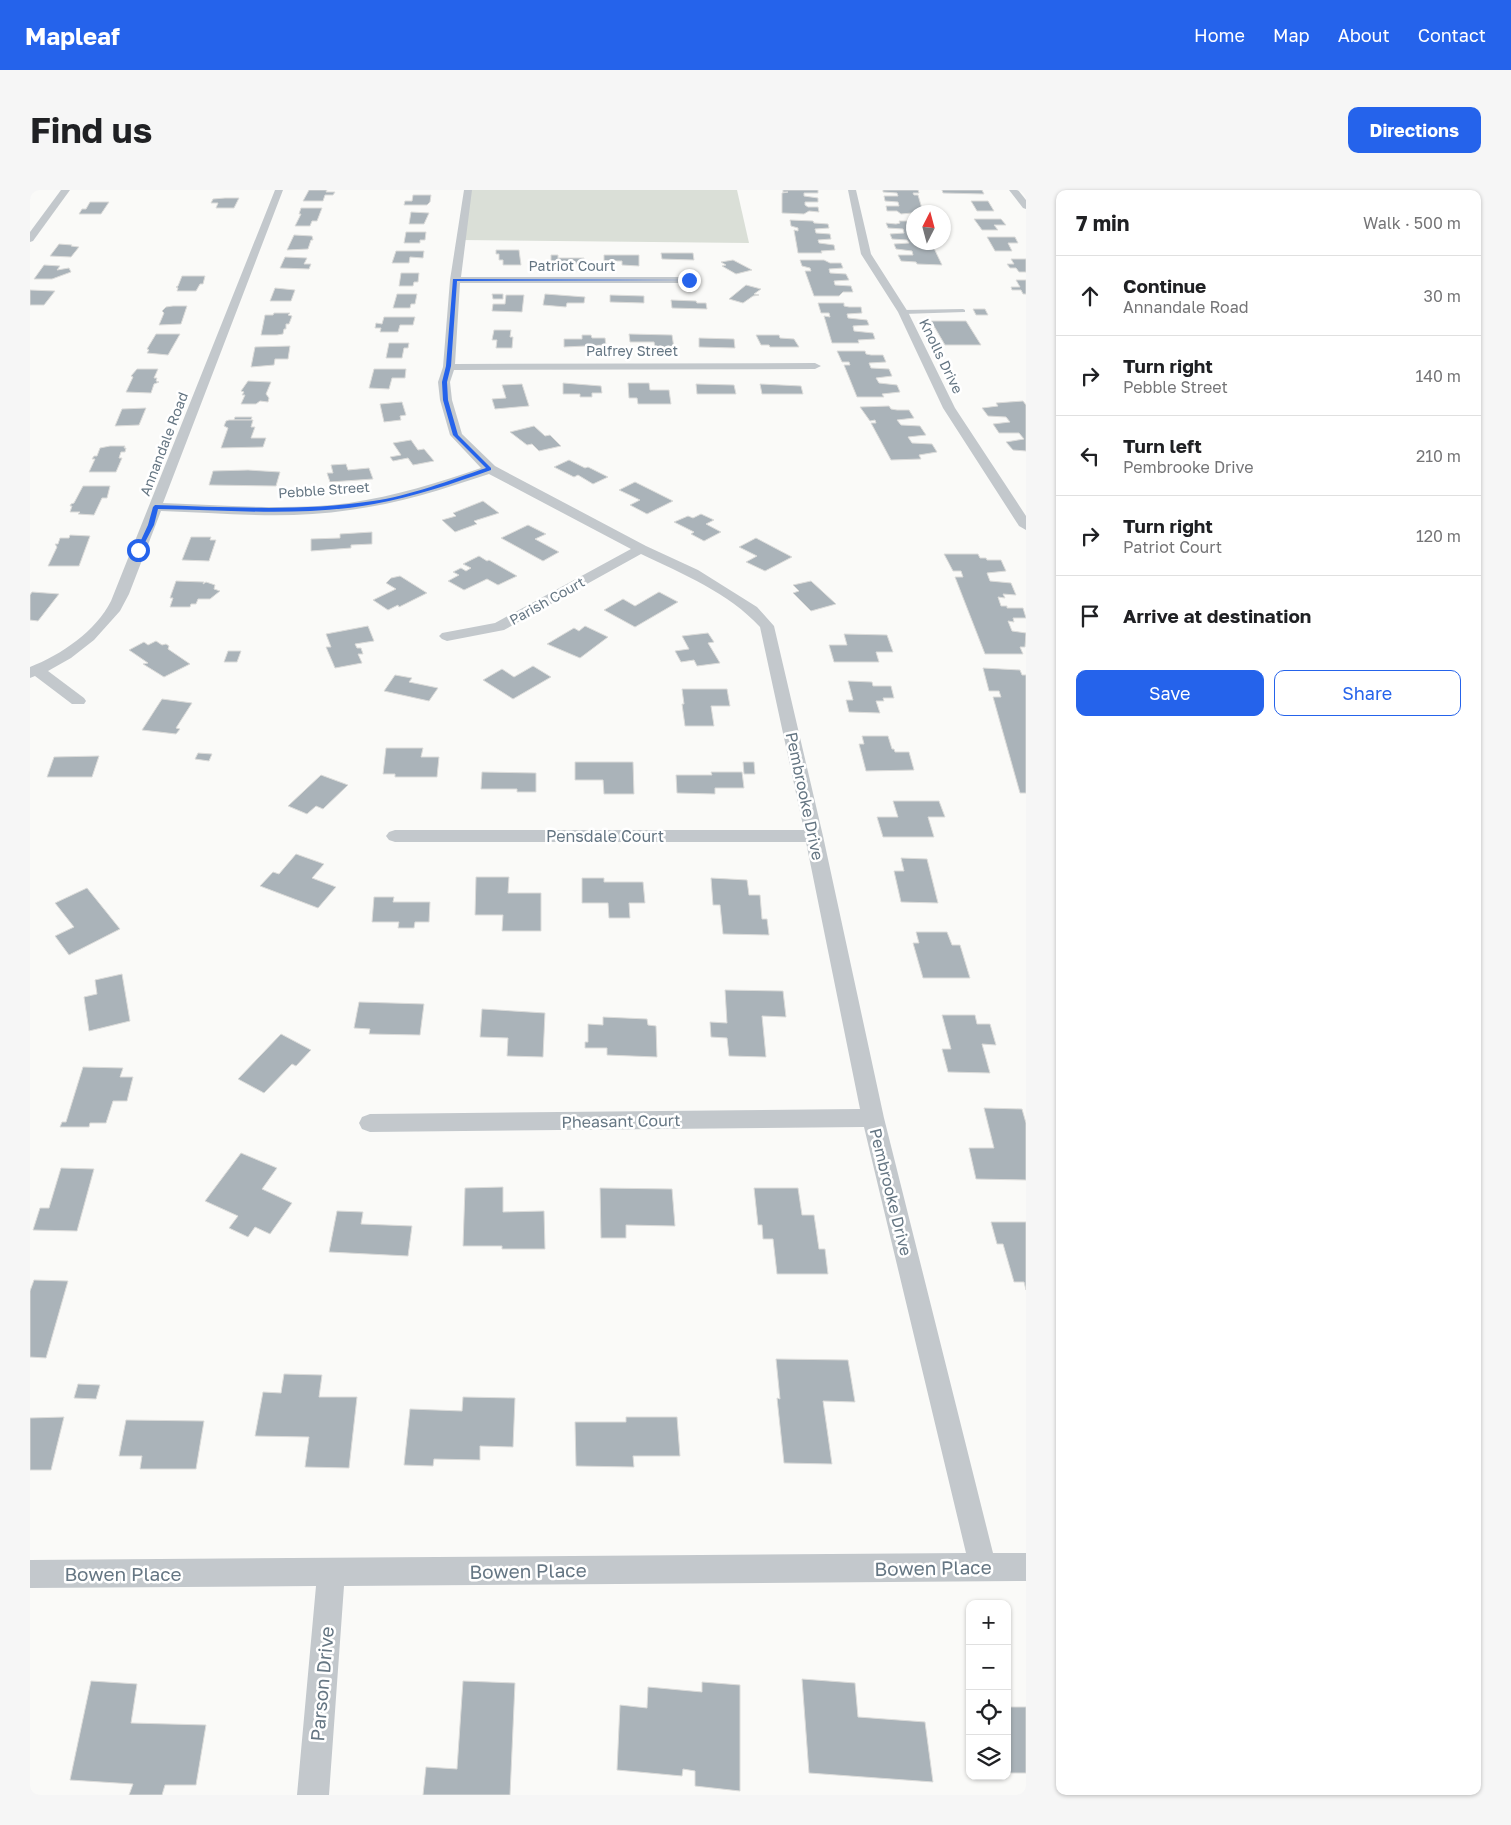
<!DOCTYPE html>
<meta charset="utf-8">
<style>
:root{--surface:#fff;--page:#f6f6f6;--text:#202124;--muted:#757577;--line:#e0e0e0;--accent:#2563eb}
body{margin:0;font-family:"Golos Text",sans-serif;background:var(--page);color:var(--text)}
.controls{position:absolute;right:15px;bottom:15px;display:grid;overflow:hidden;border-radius:10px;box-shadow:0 1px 4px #0004}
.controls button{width:45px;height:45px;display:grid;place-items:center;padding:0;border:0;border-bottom:1px solid var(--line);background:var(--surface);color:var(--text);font:25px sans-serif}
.compass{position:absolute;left:876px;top:15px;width:45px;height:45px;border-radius:50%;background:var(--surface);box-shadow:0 1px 4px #0004;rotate:6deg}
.stop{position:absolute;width:15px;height:15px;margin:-11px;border:4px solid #2563eb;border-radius:50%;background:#fff}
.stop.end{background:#2563eb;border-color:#fff;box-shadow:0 1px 5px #0008}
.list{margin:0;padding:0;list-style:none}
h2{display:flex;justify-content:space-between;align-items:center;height:65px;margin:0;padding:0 20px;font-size:21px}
h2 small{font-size:16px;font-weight:400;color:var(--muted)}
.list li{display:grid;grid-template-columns:32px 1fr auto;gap:15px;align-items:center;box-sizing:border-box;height:80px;padding:0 20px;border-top:1px solid var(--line)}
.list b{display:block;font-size:19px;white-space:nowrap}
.list p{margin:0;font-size:16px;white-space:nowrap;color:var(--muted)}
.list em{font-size:16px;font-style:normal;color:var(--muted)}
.actions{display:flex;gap:10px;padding:15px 20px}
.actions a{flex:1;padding:11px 0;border:1px solid var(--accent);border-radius:10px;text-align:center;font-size:18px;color:var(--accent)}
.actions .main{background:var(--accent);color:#fff}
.icon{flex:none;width:28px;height:28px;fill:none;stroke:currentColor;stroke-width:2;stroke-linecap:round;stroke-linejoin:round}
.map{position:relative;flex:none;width:996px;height:1605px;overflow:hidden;border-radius:10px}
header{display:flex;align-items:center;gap:30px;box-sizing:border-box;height:70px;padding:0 25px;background:var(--accent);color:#fff}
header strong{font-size:24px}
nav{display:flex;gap:28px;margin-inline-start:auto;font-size:18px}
.intro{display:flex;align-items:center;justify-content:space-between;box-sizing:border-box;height:120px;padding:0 30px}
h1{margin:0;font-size:35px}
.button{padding:12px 22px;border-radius:10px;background:var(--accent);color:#fff;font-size:18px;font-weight:700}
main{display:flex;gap:30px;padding:0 30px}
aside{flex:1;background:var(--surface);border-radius:10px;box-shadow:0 1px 4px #0004}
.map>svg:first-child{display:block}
.green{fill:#dadfd7}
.building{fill:#aab3b9;stroke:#dcdcda}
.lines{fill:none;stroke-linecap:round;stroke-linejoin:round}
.lane{fill:#c3c8cc;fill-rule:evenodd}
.street{fill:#c3c8cc;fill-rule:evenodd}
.route{fill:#2563eb}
.labels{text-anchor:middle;stroke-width:5;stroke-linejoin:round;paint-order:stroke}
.far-street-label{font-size:14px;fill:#657683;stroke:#fff}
.street-label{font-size:16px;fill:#657683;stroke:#fff}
.near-street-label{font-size:19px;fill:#657683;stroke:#fff}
</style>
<header>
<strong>Mapleaf</strong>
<nav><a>Home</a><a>Map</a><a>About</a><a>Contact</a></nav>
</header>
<div class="intro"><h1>Find us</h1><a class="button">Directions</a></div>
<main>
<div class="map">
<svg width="996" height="1605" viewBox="0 0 996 1605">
<rect width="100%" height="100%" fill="#fafaf8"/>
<polygon class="green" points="436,0 707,0 719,53 430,50"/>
<g class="building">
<polygon points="279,0 297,0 296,2 305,2 303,5 295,5 293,11 273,11"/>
<polygon points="753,0 788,0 788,3 774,3 774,6 788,8 788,12 775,12 775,15 778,17 788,17 789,22 779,21 774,24 752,23 752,3 758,2 753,2"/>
<polygon points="853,0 888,0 889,3 883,3 884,5 888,5 893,22 871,24 867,21 857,21 856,16 869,16 868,12 855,11 854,6 868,6 867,3 853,2"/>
<polygon points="912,0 952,0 954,4 913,3"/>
<polygon points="383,5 401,5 400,12 397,15 374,15 375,11 382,11"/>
<polygon points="195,8 209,8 204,18 186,18 188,13 181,13 183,9"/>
<polygon points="941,11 958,11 964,21 947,21"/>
<polygon points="60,12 79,12 71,24 49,24 52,19 56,19"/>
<polygon points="271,18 292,18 287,31 282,31 280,36 265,36 271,24 269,24"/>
<polygon points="381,22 399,23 394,34 379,34"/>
<polygon points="944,29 971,29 976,35 964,35 968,40 952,40"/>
<polygon points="760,30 783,31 784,33 798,34 799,38 785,39 786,43 800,44 801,49 788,50 789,53 804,55 805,60 791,61 792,63 768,63 764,40 768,41 768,38 761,36"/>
<polygon points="869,31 884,31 884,52 901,52 912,75 887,74 886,72 871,71 868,65 883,65 882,61 866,59 864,54 879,53 877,50 862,49 860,44 874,43 873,39 858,38 856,33 866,34 870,33"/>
<polygon points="376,42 396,42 395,50 390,50 390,53 374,53"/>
<polygon points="264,45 282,46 283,50 281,50 278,59 257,60"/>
<polygon points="957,47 985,47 988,53 978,53 982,61 965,61"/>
<polygon points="29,54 42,55 41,56 49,57 41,67 20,66"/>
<polygon points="466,60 489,60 491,75 473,75 473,70 469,70 469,64 466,64"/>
<polygon points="366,61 394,61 393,68 380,67 379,73 362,73"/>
<polygon points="631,63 663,63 664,70 632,69"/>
<polygon points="521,65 528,65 528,68 554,68 554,75 521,74"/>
<polygon points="574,65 609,65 609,76 592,75 592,71 574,71"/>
<polygon points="255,67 277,68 274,74 281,74 279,79 250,78"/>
<polygon points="981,69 996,69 996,82 989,82 986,78 980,78 977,74 984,74"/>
<polygon points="703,70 722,80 706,84 692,76 696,75 691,72"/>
<polygon points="770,70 794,70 800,73 811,73 813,78 799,79 800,83 816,84 819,90 804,91 805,95 821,96 823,102 813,102 809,106 784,106 775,81 781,81 780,78 772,76"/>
<polygon points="14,75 30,76 27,80 39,78 41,82 22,89 4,89"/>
<polygon points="371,83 389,83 388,92 384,92 383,96 369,96"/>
<polygon points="152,86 175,86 173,94 170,94 166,101 147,101 148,98 146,97 148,96"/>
<polygon points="986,90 996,90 996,104 993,104 991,100 982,100 981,97 990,97"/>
<polygon points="716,95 731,99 724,104 729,105 723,106 713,113 699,109"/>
<polygon points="245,98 265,100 261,111 240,111"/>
<polygon points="0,100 25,101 14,115 0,115"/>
<polygon points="367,104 387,104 385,114 381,114 380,118 363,118"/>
<polygon points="462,104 473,104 473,109 463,109"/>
<polygon points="515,104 555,107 554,113 537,113 536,117 513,115"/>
<polygon points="476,105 494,105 492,122 462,121 463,114 475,114"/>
<polygon points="580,105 614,106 614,113 580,112"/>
<polygon points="641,110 666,111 667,113 676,113 677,119 642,118"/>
<polygon points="788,113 814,113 814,116 819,117 831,117 832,123 817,124 818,128 837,130 839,135 823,136 824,141 843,143 845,149 828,150 829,153 802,153 794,126 800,127 799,123 791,123"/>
<polygon points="143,116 157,116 151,134 129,135 134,123 132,121 136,117"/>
<polygon points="943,119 955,119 958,125 946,125"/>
<polygon points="244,123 260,123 258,125 262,126 259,134 256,134 256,139 254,139 253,144 247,145 231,145 235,125 243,125"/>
<polygon points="354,127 385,127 383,135 370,135 368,142 350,142 351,138 345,138 346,133 352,134"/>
<polygon points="901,131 936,131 951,155 915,155"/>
<polygon points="464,140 481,140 480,147 483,147 482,158 466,158 467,150 462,150"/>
<polygon points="126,144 150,144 138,165 117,163 119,160 117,159"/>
<polygon points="599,144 642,145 644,158 625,157 624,152 600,152"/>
<polygon points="552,145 561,145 562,148 575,148 576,155 534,157 534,149 552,149"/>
<polygon points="726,145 749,145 750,148 764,149 769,157 740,157 739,155 731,155"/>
<polygon points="669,148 704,149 705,158 669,157"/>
<polygon points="359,153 379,153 378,158 374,158 372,168 356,168"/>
<polygon points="260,156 258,169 245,169 244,175 221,177 225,157"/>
<polygon points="807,161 835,161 836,164 841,165 853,165 856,172 839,173 841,178 859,179 862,186 846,188 849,193 867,195 870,202 852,204 854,207 827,207 814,175 820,175 819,172 812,172"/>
<polygon points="107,179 128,179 124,188 127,188 126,191 129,192 124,194 121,203 96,202 103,187 101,186"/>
<polygon points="344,179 376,179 375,188 362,188 359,199 339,198"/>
<polygon points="218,191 241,192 236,204 239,208 238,212 230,211 226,214 211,214 215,205 212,205 214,202 211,201"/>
<polygon points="533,193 571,196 572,203 562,203 562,207 550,207 550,204 533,204"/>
<polygon points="598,193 619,193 620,200 639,200 641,214 608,214 607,208 599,208"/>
<polygon points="492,194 499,216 465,219 462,209 476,208 472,195"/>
<polygon points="666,194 704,195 706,204 667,204"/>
<polygon points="730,194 771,196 773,204 732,204"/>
<polygon points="993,211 996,215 996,261 983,260 976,252 994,249 989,243 969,243 963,234 980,232 976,227 958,226 952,218 968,216 966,213"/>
<polygon points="372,212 376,225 370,226 371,230 354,232 350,214"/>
<polygon points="859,216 861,219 867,220 879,220 884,228 867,230 871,235 890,236 896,245 878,247 882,253 902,254 907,262 889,265 891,269 861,270 841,233 846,233 845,230 840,231 830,217"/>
<polygon points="116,218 109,235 85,236 92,219"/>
<polygon points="205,227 222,227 221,230 204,230"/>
<polygon points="199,230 223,230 221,237 225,237 221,248 236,248 233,257 191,258 198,238 194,236 196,231"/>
<polygon points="504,236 515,246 520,245 531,256 509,261 502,254 497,255 480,242"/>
<polygon points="381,250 388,260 394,259 404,271 383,275 378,268 363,271 360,267 371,265 363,253"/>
<polygon points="80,256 95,256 94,258 96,258 95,262 91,262 89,268 92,268 86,282 59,282 65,269 62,269 64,266 67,266 70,258"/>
<polygon points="539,270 555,278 558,277 578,287 563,294 548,285 544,287 524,277"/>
<polygon points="316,274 318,280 339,278 343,289 300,292 297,283 303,283 301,275"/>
<polygon points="218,280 250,282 246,296 179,295 183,281"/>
<polygon points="605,292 643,311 617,324 600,315 610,310 589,300"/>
<polygon points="53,296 80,296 77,308 72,308 64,325 48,324 50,322 40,322 42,316 40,316 41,314 44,313"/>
<polygon points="453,311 469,323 444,331 447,334 425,342 412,330 426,326 423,323"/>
<polygon points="671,324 684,330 676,334 691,342 674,351 661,344 664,342 644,332 658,326 663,328"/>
<polygon points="498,335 516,344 505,349 529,362 513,371 471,348"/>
<polygon points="342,342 342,354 321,355 321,358 281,361 281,349 310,348 310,344"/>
<polygon points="40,345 60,346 49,376 18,376 27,357 25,354 28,354 30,348 39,348"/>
<polygon points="161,347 181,347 180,350 186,350 179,371 152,370"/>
<polygon points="726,348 762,367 735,381 716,372 727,366 709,357"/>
<polygon points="914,364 948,364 950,368 956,368 957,370 971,370 976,381 957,383 960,391 981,393 986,405 973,404 975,408 968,407 971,416 977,416 977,418 993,418 996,428 983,428 984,432 978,431 982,441 996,443 995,457 990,457 993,464 955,464 925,387 933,387 931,381 923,381"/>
<polygon points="449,366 457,371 459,370 487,386 468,395 457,389 434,400 418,391 429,385 423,382 431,378 436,381 441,378 433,374"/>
<polygon points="370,386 397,403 369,417 368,415 358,420 343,410 366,399 356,393 361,388"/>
<polygon points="146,391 174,392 173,394 176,392 185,395 184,399 190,401 180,409 168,409 166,414 161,414 160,417 140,417 143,408 140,408"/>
<polygon points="781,391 806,414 781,421 763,403 769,401 763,395"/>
<polygon points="2,402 29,404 8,431 0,430 0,405"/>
<polygon points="629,402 648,412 605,437 574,420 593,409 605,416"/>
<polygon points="338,436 344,451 325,454 327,458 331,458 333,464 328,464 332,473 305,478 296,457 301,457 296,444"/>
<polygon points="555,436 578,447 550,468 517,454 544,438 549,441"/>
<polygon points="678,443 684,452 678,453 690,473 667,476 664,470 651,472 645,461 659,459 652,446"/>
<polygon points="814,444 857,445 863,462 846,462 849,472 804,472 799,455 817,455"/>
<polygon points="126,451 132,455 136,454 139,456 138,459 160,474 134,487 113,474 118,473 99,460 114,452 118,455"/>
<polygon points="198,461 211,461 207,472 194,472"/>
<polygon points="503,476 521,487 483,509 453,490 472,479 484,487"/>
<polygon points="953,478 990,480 992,485 996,485 996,603 990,603 963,507 971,507 969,501 959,501"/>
<polygon points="365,485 382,488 379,492 408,498 399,511 354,501"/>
<polygon points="818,491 842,492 843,496 861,496 864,508 853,508 854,511 846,511 850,523 819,522 816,510 823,510"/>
<polygon points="652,499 697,499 700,516 681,516 684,536 655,536 652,514 654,514"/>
<polygon points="132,509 162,513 146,538 150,539 146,544 112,540"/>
<polygon points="832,546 858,546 862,559 864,559 865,562 879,562 884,580 836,581 829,554 834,554"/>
<polygon points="356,558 393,558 391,567 409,567 407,587 365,587 365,584 353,584"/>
<polygon points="168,563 182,564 179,571 165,569"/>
<polygon points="69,566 62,587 17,587 24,567"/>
<polygon points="545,572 603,572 604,604 574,604 573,590 545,590"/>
<polygon points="713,572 724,572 725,584 714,584"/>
<polygon points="452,582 506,583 506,602 487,602 487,599 451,599"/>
<polygon points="681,582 712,582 714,598 685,598 685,604 647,603 646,585 682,585"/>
<polygon points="291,585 318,595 293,619 286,616 277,624 258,616"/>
<polygon points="863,611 909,611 915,627 898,627 904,647 853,647 847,627 868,627"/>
<polygon points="266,664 294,674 282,688 306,697 288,718 230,696 243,682 249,684"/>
<polygon points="871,668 897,669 908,713 871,712 864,681 874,681"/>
<polygon points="446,687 479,687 478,703 511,703 511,741 472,741 473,725 445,725"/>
<polygon points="552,688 574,688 574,692 613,692 615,713 599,713 600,728 579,728 578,713 552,713"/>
<polygon points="681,688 717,690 719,705 730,705 732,729 737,729 739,745 693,744 690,715 683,715"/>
<polygon points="57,698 90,739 39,765 25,746 44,737 25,713"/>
<polygon points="344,707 364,707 363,712 400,712 399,732 385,732 384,738 368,738 369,732 342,732"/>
<polygon points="886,742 917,742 922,755 930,755 940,788 893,788 883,753 889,753"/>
<polygon points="92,784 100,831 59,841 54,807 67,804 65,790"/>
<polygon points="695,800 753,801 756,827 732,826 736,867 699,866 697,848 681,847 680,832 697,833"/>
<polygon points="329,812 394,814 390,845 339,844 340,839 324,838"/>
<polygon points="452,819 515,823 513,867 477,866 478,848 450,847"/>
<polygon points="912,825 945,825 947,834 960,834 966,855 952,854 960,883 918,882 912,859 921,859"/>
<polygon points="573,827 617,829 618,835 626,836 627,867 577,865 577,858 555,858 555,852 558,852 558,834 573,835"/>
<polygon points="251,844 281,860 266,876 262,874 234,903 208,889"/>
<polygon points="53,877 93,878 90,887 103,887 97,911 83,911 76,933 60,933 59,937 30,937 32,932 36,932"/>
<polygon points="954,918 992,919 996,933 996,990 946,989 939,958 964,958"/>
<polygon points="211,963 247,978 232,999 262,1013 240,1044 225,1037 218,1047 199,1038 208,1026 175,1011"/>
<polygon points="31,978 64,979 47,1041 3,1040 10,1018 19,1018"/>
<polygon points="473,997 473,1022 514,1021 515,1059 472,1059 472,1056 433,1056 435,998"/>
<polygon points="570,998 642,999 645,1036 596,1035 596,1048 571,1048"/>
<polygon points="724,998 768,998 772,1025 784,1025 789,1059 795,1059 798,1084 747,1084 743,1049 733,1049 732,1035 728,1035"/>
<polygon points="307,1021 333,1022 331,1034 382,1036 378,1066 299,1062"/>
<polygon points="961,1032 996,1032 996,1100 994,1092 984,1092 973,1054 967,1054"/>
<polygon points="4,1090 38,1091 16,1168 0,1167 0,1101"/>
<polygon points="746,1169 818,1170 825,1212 793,1211 802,1274 754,1273 747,1208 750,1209"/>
<polygon points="254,1184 292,1185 289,1207 327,1207 319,1278 275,1277 279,1247 225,1246 233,1202 251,1203"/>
<polygon points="48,1194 70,1195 66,1209 44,1208"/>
<polygon points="433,1207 485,1208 483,1257 450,1256 450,1270 404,1269 403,1276 374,1275 380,1219 432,1221"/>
<polygon points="34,1227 21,1280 0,1280 0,1228"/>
<polygon points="596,1227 647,1227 650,1266 603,1266 604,1277 546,1276 545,1232 596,1232"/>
<polygon points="96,1230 174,1231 166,1279 110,1279 112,1266 89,1266"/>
<polygon points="772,1489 825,1493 828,1527 895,1532 903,1592 779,1583"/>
<polygon points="61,1491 107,1494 101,1533 176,1535 166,1595 135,1595 132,1605 99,1605 103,1594 40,1590"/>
<polygon points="433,1491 485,1493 480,1605 393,1605 396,1577 427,1579"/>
<polygon points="672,1492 710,1495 710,1601 665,1596 665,1581 653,1579 652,1586 587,1580 590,1515 617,1518 618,1497 672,1502"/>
<rect x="977" y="1517" width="19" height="66"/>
</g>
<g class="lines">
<polygon class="lane" points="933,119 935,120 935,122 873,124 870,122 873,120"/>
<g class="street">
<polygon points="31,0 40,0 3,51 0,52 0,42"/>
<path d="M245,0H253L133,313C195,315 258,321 319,313C365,306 408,293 451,278L420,245L410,210L408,192L413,177L420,90L434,0H442L431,87H659L664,90L659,93H430L425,174L785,173L791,176L785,179L424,180L420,192L422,210L432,244L465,276L616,356L668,380L727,417L744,436L793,646L854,928L963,1363H996V1391L314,1396L299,1605H267L286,1396L0,1398V1370L936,1363L834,937L340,942L332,939L329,933L332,927L340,924L830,919L776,652H365L359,650L356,646L359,642L365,640H774L730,437C699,403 653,384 611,364L474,440L417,451L412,449L409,446L412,443L465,433L601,359L459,284C414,299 367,314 320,320C257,330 193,323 131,321L99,404L90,421L64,450L41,468L18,481L54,508L56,511L54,514H42L5,486L0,488V477C31,465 66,441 81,411Z"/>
<polygon points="818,0 826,0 841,64 878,122 925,218 996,326 996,340 989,336 913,218 868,122 831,64"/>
<polygon points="979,0 988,0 996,10 996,19 993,18"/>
</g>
</g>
<path class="route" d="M423,89L661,90L427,91L421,176L417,192L418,210L428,245L461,278V280C424,293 384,307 344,314C273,327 200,320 128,319L124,335L111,360L106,361L118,335L123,317L125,315C198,317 271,322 343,311C379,306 421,290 456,278L423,245L413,210L412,192L416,176Z"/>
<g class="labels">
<g class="far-street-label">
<text x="542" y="81">Patriot Court</text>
<text x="602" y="166">Palfrey Street</text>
<text transform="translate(911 166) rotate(64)" y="5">Knolls Drive</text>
<text transform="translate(134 254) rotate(-69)" y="5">Annandale Road</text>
<text transform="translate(294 300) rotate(-4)" y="5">Pebble Street</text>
<text transform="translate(517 411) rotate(-29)" y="5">Parish Court</text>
</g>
<g class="street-label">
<text transform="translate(775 606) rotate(78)" y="6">Pembrooke Drive</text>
<text x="575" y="652">Pensdale Court</text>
<text transform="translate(591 931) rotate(-1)" y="6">Pheasant Court</text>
<text transform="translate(861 1002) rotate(76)" y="6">Pembrooke Drive</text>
</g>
<g class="near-street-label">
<text transform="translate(903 1378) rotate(-1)" y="7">Bowen Place</text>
<text transform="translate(498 1381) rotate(-1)" y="7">Bowen Place</text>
<text x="93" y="1391">Bowen Place</text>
<text transform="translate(292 1494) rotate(-85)" y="7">Parson Drive</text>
</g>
</g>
</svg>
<div class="controls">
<button>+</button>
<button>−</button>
<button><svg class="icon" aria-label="locate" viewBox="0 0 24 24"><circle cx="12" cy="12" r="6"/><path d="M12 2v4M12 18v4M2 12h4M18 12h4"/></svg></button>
<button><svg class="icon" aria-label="layers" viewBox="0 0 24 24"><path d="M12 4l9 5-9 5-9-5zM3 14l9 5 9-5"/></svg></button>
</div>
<svg class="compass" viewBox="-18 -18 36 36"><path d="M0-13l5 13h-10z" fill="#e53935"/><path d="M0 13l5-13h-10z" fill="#757577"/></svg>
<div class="stop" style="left:108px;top:360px"></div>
<div class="stop end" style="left:659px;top:90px"></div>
</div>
<aside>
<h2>7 min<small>Walk · 500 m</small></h2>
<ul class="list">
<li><svg class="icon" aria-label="ahead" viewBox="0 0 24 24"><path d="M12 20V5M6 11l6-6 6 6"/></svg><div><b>Continue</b><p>Annandale Road</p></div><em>30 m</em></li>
<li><svg class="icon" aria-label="right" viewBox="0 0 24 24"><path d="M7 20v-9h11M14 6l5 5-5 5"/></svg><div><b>Turn right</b><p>Pebble Street</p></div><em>140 m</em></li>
<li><svg class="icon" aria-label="left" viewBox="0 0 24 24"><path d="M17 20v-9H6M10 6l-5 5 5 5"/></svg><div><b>Turn left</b><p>Pembrooke Drive</p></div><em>210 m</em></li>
<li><svg class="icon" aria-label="right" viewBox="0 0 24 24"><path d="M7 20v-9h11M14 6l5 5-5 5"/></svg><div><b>Turn right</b><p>Patriot Court</p></div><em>120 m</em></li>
<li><svg class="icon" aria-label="arrive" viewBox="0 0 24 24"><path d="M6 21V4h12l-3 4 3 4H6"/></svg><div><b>Arrive at destination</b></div></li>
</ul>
<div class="actions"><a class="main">Save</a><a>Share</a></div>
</aside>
</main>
